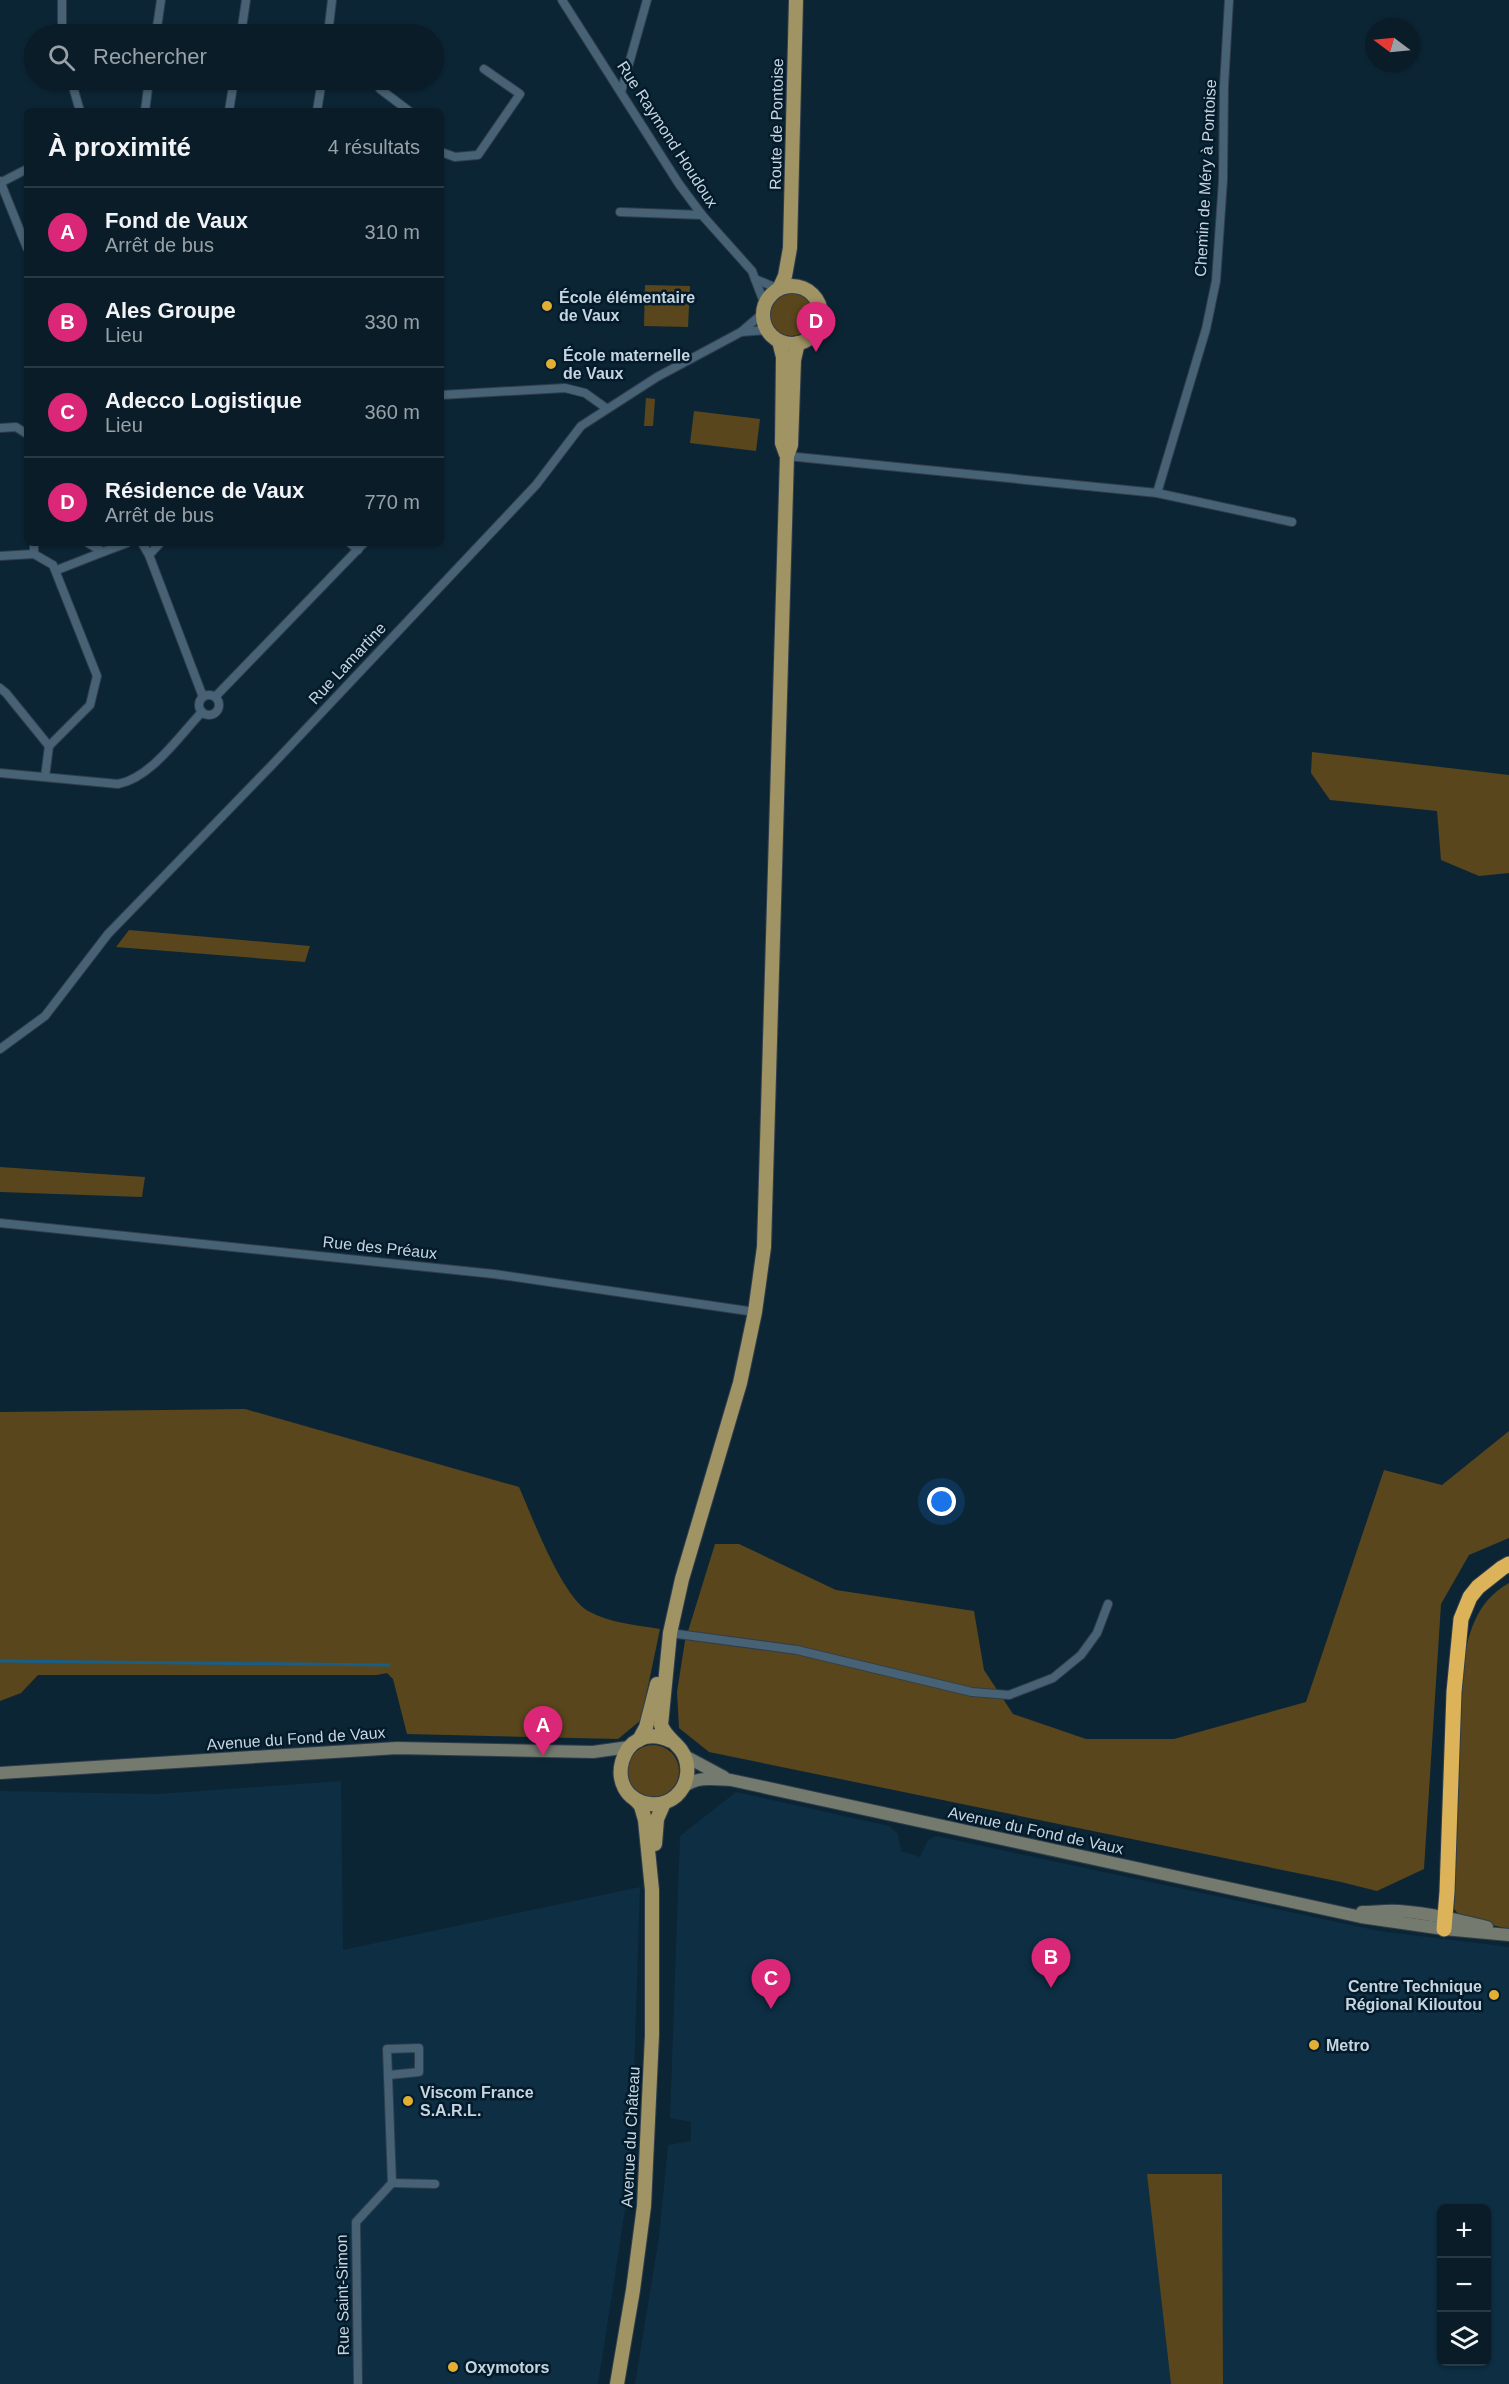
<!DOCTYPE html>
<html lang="fr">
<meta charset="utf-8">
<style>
:root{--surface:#091c28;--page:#122530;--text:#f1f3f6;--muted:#99a1a8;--line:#293a45;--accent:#db2777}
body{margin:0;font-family:Helvetica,sans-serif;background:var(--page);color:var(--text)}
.controls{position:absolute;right:18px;bottom:18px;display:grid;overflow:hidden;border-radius:9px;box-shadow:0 2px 4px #0004}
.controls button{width:54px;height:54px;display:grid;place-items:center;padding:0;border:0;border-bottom:2px solid var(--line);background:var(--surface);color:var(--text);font:30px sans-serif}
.compass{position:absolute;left:1365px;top:18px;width:54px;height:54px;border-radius:50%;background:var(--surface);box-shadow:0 2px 4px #0004;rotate:286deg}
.you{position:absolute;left:942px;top:1502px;width:21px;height:21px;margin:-15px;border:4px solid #fff;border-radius:50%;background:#1a73e8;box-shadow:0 0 0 9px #1a73e833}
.badge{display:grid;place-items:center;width:39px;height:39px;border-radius:50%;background:var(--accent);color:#fff;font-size:20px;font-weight:700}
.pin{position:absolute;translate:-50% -50px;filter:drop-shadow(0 2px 3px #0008)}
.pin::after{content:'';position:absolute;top:32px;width:21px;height:18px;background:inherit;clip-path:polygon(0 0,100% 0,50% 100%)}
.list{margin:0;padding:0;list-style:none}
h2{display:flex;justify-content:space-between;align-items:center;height:78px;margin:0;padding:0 24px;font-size:26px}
h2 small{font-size:20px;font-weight:400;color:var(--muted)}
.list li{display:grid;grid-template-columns:39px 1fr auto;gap:18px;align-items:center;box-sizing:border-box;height:90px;padding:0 24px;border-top:2px solid var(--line)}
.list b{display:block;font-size:22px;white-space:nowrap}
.list p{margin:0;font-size:20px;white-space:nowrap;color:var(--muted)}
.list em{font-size:20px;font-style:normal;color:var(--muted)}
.icon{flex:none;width:33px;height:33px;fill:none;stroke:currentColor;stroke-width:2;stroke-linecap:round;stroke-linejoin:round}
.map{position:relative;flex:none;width:1509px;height:2384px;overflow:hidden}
.search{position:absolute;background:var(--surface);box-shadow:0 2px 4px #0004;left:24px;top:24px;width:420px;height:66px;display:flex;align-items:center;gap:15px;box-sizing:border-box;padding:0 21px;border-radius:33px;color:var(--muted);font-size:22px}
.panel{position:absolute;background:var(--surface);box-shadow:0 2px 4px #0004;left:24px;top:108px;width:420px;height:438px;border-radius:9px}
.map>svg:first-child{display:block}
.built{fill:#0d2e43;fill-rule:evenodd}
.green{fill:#59461c}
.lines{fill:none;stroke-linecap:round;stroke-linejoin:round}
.stream{stroke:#195e86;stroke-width:3}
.street-casing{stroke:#303d4b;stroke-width:10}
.secondary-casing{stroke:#303d4b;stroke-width:14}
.primary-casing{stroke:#303d4b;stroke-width:16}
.highway-casing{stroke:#303d4b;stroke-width:17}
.street{stroke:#476275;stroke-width:8}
.secondary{stroke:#747a6d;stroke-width:12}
.primary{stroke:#a09364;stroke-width:14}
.highway{stroke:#dcb359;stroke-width:15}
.poi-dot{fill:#e2af34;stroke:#031b2b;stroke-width:2}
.labels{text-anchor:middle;stroke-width:5;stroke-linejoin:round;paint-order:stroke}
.street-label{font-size:16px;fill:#c7d5e0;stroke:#031b2b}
.poi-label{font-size:16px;font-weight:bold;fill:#c7d5e0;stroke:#031b2b;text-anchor:start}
</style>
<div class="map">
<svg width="1509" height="2384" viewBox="0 0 1509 2384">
<rect width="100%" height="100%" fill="#0c2535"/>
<g class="built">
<polygon points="341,1781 343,1950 640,1887 631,2172 598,2384 0,2384 0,1791 157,1794"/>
<path d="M736,1792L889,1826L898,1834L901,1851L920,1857L928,1840L936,1836L1379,1931L1509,1947V2384H635L659,2237L668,2145L691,2141V2122L670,2118L680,1836ZM1442,2208H1486V2362H1442Z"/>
</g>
<g class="green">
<polygon points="645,285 690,286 688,327 644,326"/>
<circle cx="791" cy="314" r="22"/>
<polygon points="646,398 655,399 653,426 644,426"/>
<polygon points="694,411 760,419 756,451 690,443"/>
<polygon points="1312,752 1509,775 1509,873 1479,876 1441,860 1437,811 1330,800 1311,773"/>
<polygon points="129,930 310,946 305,962 116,947"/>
<polygon points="0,1167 145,1177 142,1197 0,1192"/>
<path d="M245,1409L519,1487C532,1516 561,1595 588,1611C609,1623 637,1625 660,1629L641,1720L618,1739L407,1734L393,1679L387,1673L377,1675H38L21,1693L0,1701V1412Z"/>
<polygon points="1509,1431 1509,1538 1469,1555 1441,1604 1424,1869 1377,1891 1341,1882 709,1752 679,1728 677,1692 685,1641 715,1544 739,1544 836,1590 974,1611 984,1670 1013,1714 1086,1739 1174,1739 1306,1702 1384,1470 1442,1485"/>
<path d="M1509,1583V1929L1462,1918L1454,1909L1453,1897L1462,1672C1467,1636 1475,1602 1509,1583Z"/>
<circle cx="653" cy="1771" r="26"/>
<polygon points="1147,2174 1222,2174 1223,2384 1171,2384"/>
</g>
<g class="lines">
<polyline class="stream" points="0,1661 389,1665"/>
<defs>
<g id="street">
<polyline points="562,0 679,184 702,215 752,271 755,279"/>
<polyline points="62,34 62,0"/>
<polyline points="156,34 161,0"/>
<polyline points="241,34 246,0"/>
<polyline points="328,34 332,0"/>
<polyline points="71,80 80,111"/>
<polyline points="374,80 380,89 409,111"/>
<polyline points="621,92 647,0"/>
<polyline points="145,111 149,80"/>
<polyline points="229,111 234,80"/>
<polyline points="317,111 322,80"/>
<polyline points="441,152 455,157 478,155 520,94 484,69"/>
<polyline points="0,181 27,248"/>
<polyline points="0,183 27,169"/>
<polyline points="620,212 702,215"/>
<polyline points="765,305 755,279 779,289"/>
<polyline points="763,313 741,332 767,330"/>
<polyline points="441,395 565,388 585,393 606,408"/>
<polyline points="0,428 16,427 27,434"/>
<polyline points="787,456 1157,493 1292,522"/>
<polyline points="1157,493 1206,329 1216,281 1223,180 1224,86 1229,0"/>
<polyline points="34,543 34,554"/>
<polyline points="88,543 103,552 127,543"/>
<polyline points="142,543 149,555"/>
<polyline points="160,543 149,555 203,697"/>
<polyline points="350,543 358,550"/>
<polyline points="0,556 34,554 53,565 97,676 90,705 49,746 45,777"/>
<polyline points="57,570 103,552"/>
<polyline points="0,688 6,693 49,746"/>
<circle cx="209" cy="705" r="10"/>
<polyline points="215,697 364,543"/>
<path d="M0,773L118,784C151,778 179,736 202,712"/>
<polyline points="0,1049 45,1016 108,934 272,765 536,485 581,426 657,377 741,332"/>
<polyline points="0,1223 494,1274 755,1312"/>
<polyline points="670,1633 797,1650 972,1692 1009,1695 1053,1678 1081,1655 1097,1633 1108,1604"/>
<polyline points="392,2183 435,2184"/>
<polyline points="358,2384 356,2222 392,2183 387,2049 419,2048 419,2072 389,2075"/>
</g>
<g id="secondary">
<polyline points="685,1756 724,1777"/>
<polyline points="0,1773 397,1748 593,1752 629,1747"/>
<path d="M683,1787C698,1776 713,1779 731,1780L1361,1917L1444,1929L1509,1935"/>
<path d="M1362,1912C1374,1912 1387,1910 1399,1911C1429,1913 1458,1920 1487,1927"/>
</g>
<g id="primary">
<circle cx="792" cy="315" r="29"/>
<polyline points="779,289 785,276 790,248 796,0"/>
<polyline points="779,341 783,357 782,443 786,454"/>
<polyline points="639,1740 646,1727 657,1684"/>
<path d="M671,1741C620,1716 599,1798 650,1804C659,1805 669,1802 676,1796C689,1784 691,1764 681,1750C674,1741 665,1736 661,1725L670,1633L682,1579L740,1383L755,1312L764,1247L787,456L791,445L794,360L798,343"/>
<polyline points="655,1844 657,1819 664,1803"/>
<polyline points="617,2384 633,2290 644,2206 652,2035 652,1890 645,1820 641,1806 634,1798"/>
</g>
<polyline id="highway" points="1444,1929 1447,1892 1454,1692 1461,1619 1470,1597 1478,1587 1502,1568 1509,1564"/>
</defs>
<use href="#street" class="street-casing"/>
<use href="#secondary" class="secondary-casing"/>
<use href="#primary" class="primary-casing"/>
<use href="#highway" class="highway-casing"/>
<use href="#street" class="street"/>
<use href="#secondary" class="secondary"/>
<use href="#primary" class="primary"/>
<use href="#highway" class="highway"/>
</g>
<g class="poi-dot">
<circle cx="547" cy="306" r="6"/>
<circle cx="551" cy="364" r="6"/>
<circle cx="1494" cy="1995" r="6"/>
<circle cx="1314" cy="2045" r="6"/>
<circle cx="408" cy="2101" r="6"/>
<circle cx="453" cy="2367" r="6"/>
</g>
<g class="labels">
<g class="street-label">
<text transform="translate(776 124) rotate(-89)" y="6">Route de Pontoise</text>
<text transform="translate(668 134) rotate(57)" y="6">Rue Raymond Houdoux</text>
<text transform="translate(1205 178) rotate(-87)" y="6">Chemin de Méry à Pontoise</text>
<text transform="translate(347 663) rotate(-47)" y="6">Rue Lamartine</text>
<text transform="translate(380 1247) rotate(6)" y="6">Rue des Préaux</text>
<text transform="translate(296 1738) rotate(-4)" y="6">Avenue du Fond de Vaux</text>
<text transform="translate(1036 1830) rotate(12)" y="6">Avenue du Fond de Vaux</text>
<text transform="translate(630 2137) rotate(-87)" y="6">Avenue du Château</text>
<text transform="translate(342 2295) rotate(-91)" y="6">Rue Saint-Simon</text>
</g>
<g class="poi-label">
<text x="559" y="303">École élémentaire<tspan x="559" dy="18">de Vaux</tspan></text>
<text x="563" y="361">École maternelle<tspan x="563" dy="18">de Vaux</tspan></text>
<text x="1482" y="1992" text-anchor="end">Centre Technique<tspan x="1482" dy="18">Régional Kiloutou</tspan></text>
<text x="1326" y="2051">Metro</text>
<text x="420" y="2098">Viscom France<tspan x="420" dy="18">S.A.R.L.</tspan></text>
<text x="465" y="2373">Oxymotors</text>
</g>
</g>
</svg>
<div class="controls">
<button>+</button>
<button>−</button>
<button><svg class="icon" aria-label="layers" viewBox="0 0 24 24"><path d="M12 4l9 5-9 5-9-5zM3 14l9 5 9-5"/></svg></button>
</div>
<svg class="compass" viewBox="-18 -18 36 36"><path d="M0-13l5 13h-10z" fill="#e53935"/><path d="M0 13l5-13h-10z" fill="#99a1a8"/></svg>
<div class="you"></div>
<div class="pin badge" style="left:543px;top:1756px">A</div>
<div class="pin badge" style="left:1051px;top:1988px">B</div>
<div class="pin badge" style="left:771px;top:2009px">C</div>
<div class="pin badge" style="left:816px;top:352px">D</div>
<div class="search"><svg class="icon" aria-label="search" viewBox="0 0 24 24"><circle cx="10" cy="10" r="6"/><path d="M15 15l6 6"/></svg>Rechercher</div>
<section class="panel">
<h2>À proximité<small>4 résultats</small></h2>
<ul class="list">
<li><span class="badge">A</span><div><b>Fond de Vaux</b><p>Arrêt de bus</p></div><em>310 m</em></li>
<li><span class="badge">B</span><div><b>Ales Groupe</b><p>Lieu</p></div><em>330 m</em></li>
<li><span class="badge">C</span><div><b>Adecco Logistique</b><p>Lieu</p></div><em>360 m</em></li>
<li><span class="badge">D</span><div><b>Résidence de Vaux</b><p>Arrêt de bus</p></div><em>770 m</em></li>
</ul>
</section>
</div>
